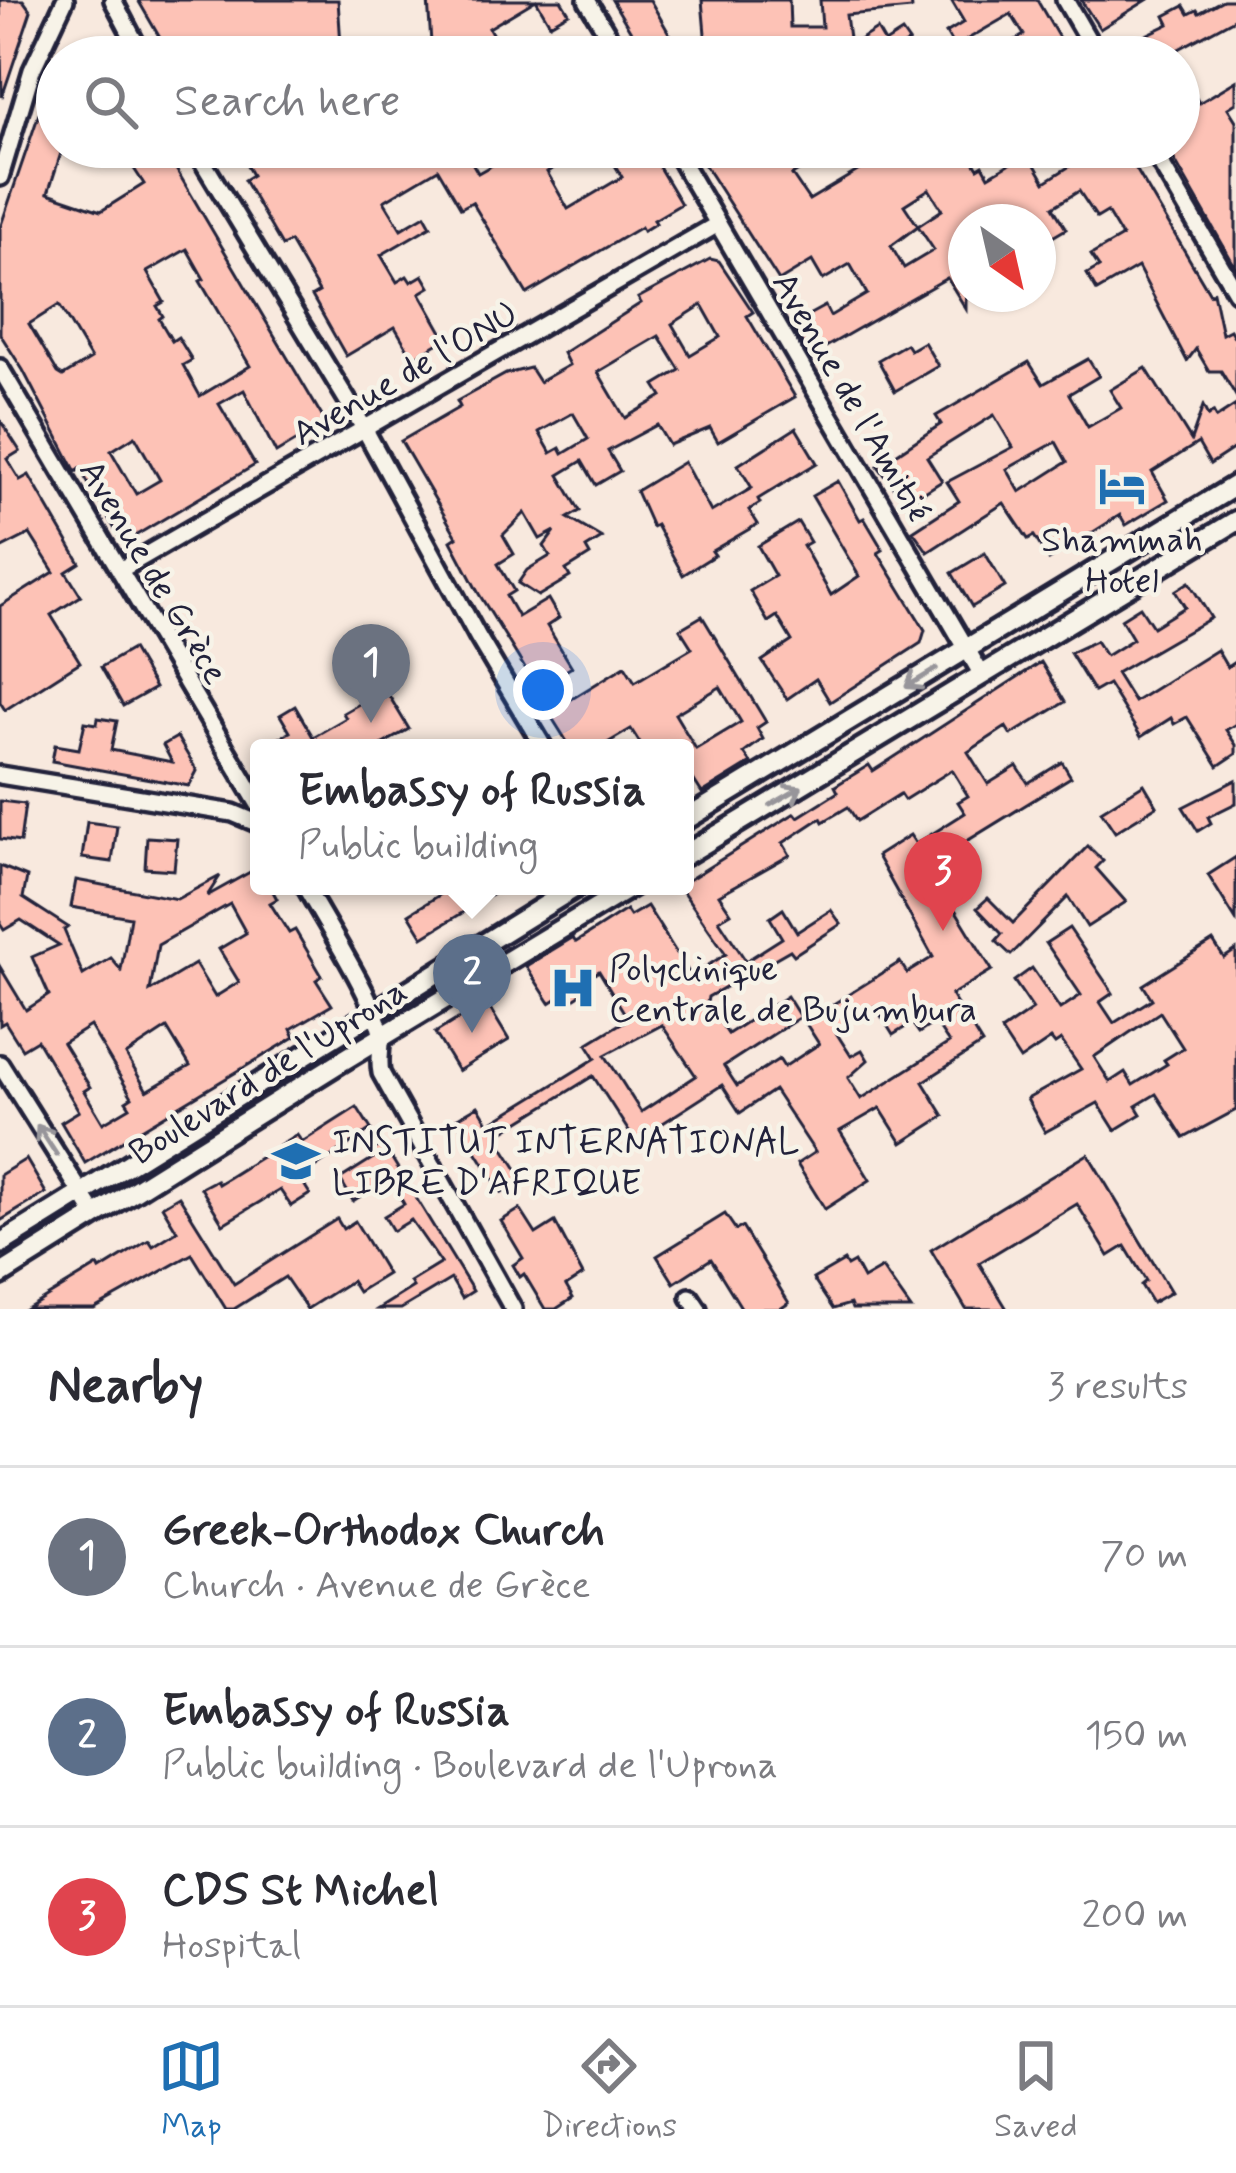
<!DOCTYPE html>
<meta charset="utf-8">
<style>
:root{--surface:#fff;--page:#f7f7f7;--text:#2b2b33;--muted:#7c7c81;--line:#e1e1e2;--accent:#1f6fb2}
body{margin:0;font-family:Mynerve,sans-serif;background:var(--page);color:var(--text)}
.compass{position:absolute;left:948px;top:204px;width:108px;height:108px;border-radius:50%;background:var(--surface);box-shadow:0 3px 9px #0004;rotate:146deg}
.you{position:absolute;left:543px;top:690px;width:42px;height:42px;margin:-30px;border:9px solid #fff;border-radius:50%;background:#1a73e8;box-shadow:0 0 0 18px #1a73e833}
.badge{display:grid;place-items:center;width:78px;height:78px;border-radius:50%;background:var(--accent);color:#fff;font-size:39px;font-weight:700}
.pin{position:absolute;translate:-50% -99px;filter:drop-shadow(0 3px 6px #0008)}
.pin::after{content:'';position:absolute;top:63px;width:42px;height:36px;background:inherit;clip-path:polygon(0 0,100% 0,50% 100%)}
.popup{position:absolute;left:250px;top:739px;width:444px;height:156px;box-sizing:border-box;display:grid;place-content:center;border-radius:12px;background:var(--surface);filter:drop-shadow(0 3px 9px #0005);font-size:39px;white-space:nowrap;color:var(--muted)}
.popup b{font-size:45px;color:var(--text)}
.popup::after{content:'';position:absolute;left:50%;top:100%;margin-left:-24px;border:24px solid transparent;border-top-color:var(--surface)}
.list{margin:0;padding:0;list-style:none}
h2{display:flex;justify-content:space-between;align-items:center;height:156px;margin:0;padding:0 48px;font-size:51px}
h2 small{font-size:39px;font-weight:400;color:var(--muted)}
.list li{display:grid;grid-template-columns:78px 1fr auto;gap:36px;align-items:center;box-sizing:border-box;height:180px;padding:0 48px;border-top:3px solid var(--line)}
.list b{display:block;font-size:45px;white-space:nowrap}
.list p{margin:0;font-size:39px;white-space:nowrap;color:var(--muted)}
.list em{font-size:39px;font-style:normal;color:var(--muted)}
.icon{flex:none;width:66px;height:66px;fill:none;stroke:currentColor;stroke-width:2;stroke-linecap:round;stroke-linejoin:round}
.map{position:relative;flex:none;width:1236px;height:1309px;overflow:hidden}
.search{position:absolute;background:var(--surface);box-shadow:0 3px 9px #0004;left:36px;right:36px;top:36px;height:132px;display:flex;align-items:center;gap:30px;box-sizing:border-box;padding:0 42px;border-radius:66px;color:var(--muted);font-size:45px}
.sheet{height:696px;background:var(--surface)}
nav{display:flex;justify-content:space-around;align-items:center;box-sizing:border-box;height:168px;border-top:3px solid var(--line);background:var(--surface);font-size:33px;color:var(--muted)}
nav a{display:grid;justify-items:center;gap:6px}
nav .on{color:var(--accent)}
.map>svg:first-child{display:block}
.building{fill:#fdc2b6;stroke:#22223b;stroke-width:3;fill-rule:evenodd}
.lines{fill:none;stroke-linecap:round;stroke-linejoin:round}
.minor-casing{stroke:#22223b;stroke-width:24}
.tertiary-casing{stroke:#22223b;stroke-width:27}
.minor{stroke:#f7f3e8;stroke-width:15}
.tertiary{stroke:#f7f3e8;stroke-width:18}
.oneway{stroke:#97959a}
.labels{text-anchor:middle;stroke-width:9;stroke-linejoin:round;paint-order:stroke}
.street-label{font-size:36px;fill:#22223b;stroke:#f7f3e8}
.poi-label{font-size:36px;fill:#22223b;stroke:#f7f3e8;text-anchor:start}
</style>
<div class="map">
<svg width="1236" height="1309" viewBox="0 0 1236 1309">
<rect width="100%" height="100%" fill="#f8e9de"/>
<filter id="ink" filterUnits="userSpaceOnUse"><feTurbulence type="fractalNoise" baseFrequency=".00833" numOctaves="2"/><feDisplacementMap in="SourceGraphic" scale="24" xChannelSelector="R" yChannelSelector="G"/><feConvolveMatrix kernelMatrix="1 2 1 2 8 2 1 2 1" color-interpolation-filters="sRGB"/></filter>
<g filter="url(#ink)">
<g class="building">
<polygon points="0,0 23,0 31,11 2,97"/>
<polygon points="138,0 338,0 341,45 387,42 388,57 171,57"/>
<polygon points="428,0 561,0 569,13 550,24 536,0 489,28 495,39 465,57 432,57"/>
<polygon points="612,0 650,0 678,49 675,51 678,57 646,57"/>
<polygon points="702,0 789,0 790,27 822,27 820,0 911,0 912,9 846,15 850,46 796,51 800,57 707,57"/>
<polygon points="951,0 1037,0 1070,57 1014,57 1007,45 1024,35 1011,14 954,47 946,33 964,22"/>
<polygon points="1081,0 1147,0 1100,29"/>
<polygon points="1223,0 1236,0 1236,18 1164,57 1122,57 1117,49 1169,24 1165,16 1184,6 1189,14 1197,10 1199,13"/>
<polygon points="877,29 885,43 902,32 909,42 885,57 857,57 850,46"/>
<polygon points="1179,69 1199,103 1236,81 1236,103 1228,108 1236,121 1236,268 1167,147 1179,147"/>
<path d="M44,99L57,103V147H63L48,193L101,211L144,184L120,147H163L326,423L276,453L244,390L219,404L255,465L123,543L80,469L76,472L23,370L0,334V228ZM187,249L204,279L200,281L250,366L200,396L183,365L192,360L178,337L172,341L159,319L163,316L157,306L164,302L147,272ZM59,305L91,359L63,376L58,373L29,324ZM135,436L160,480L136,494L111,451Z"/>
<polygon points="236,147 314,147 322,160 328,156 332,162 357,147 361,154 374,147 463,147 478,173 510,155 506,147 590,147 547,172 568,209 622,177 604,147 647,147 681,204 654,220 656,223 643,231 641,227 527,294 472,202 461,208 438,169 384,201 401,229 425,215 431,226 381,255 397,282 407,276 411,282 423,275 430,287 420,293 446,339 413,358 395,327 346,356 312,296 319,292 290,242 282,246 244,180 252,175"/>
<path d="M733,147H839L792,175L809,200L898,147H964L978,168L983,165L989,176L1028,153L1045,182L1084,157L1078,147H1123L1210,294L1213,292L1222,334L1230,330L1236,340V396L1221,371H1209L1196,349L1187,361L1138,267L1097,291L1087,274L1099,267L1091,255L1122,237L1107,212L1097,218L1079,191L1053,207L1066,229L1044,242L1038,222H966V309L947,278L810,356L792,324L825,306L830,316L867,294L850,264L823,280L812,261L779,281L704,164ZM929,189L942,210L918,226L904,205ZM918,226L934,250L904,268L891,246Z"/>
<path d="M710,259L719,261L753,312L747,316L795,397L718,442L710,428L669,445L657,425L608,451L620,471L596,485L582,461L559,475L580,511L568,518L602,538L586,548L590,555L566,570L570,577L538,596L518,583L527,570L550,556L544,546L555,531L540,539L525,513L503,535L514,554L498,564L514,591L506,596L518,617L548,599L559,618L547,626L572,667L537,688L479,594L451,541L457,537L401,441L460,407L457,401L506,374L530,368L539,382L569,365L563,353L641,303L638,298ZM702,305L720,337L690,355L672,324ZM659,336L680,370L655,385L662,396L625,418L598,372ZM573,413L588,439L563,454L560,448L551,453L539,432Z"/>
<polygon points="924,342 938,366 895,391 878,360 906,344 910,350"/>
<path d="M1088,359L1099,376L1069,394L1088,427L1121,408L1110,390L1146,368L1191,440L1203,406L1208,416L1213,412L1216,418L1236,405V447L1210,464L1198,443L1152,472L1168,500L1126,525L1120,515L1049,560L1034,536L1028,539L1004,503L928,552L913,531L959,501L947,482L1013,447L994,415L927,457L942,481L906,504L878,466L941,424L936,416L1029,362L1043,384ZM1056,442L1067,462L1020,492L1007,469Z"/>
<polygon points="0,420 20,451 7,459 20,480 29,475 80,563 66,572 81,596 51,615 80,662 5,710 0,702 0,606 54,572 30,534 0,549"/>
<polygon points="796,428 817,463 758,499 760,503 749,510 758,524 712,551 715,555 683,575 656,525 652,527 636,491 684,462 711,512 752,488 738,465"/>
<polygon points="838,481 860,520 864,518 883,550 878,553 925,630 921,643 830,702 816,679 787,699 762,661 792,641 777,616 768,622 750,591 775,576 758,546 798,522 810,542 803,546 831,595 859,576 812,496"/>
<polygon points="985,553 1005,587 972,607 952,573"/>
<polygon points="1189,582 1211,618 1116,673 1134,702 1217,650 1227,667 1236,661 1236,724 1226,730 1236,745 1236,754 1218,766 1187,717 1174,724 1171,718 1141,737 1108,684 1094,692 1070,653 1096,641 1106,656 1133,639 1121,619 1140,607 1153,627 1185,607 1175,591"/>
<path d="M702,616L766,722L757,728L763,739L744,753L751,763L702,793L693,779L685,784V748H643L631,729L599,748H571L549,713L625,666L635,682L692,648L680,629ZM720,687L741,722L696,749L675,714Z"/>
<polygon points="132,649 155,688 123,706 101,667"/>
<path d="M1041,662L1065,702L1011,735L1006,727L968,752L988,784L1017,766L1028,783L1062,762L1071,777L928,865L992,970L951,995L959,1008L955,1013L959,1018L964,1015L982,1044L923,1082L944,1116L902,1143L880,1108L840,1131L870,1180L825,1209L797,1164L815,1152L774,1090L740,1113L722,1085L635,1141L593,1076L496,1136L524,1180L502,1193L456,1119L478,1106L489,1124L596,1058L587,1044L628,1019L599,971L576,986L581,994L569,1002L564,994L550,1003L526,966L572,938L576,942L626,910L630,916L647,906L691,976L726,954L679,886L795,813L798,817L838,792L835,786L869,765L873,771ZM952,770L968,796L958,802L965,813L916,844L910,835L877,856L933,957L907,973L900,962L805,1022L819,1044L784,1067L779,1059L737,1086L724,1066L800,1017L787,996L728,1034L707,1003L708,997L790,950L794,955L841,924L831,910L797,932L783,909L770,918L782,938L746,961L719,920L731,913L719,895L790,855L783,843L821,818L823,822L848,807L857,821L900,794L904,800ZM875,1006L893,1035L912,1023L919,1033L935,1022L949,1043L861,1099L848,1078L868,1060L862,1050L851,1056L835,1031ZM662,1025L696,1076L641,1112L605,1055Z"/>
<polygon points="385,689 409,729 376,748 262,748 290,732 280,715 295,706 313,737 346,718 343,713"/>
<polygon points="98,718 117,721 111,750 172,762 163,745 177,737 197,771 189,786 52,761 55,745 79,749 85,722 97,724"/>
<polygon points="1236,780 1236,803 1208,817 1211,823 1198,831 1183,807"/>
<polygon points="1144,784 1157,806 1115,832 1101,811"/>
<polygon points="0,801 25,804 20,842 0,839"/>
<polygon points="87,822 117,826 112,862 82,858"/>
<polygon points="147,837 177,839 174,870 145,868"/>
<polygon points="1088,846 1103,861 1096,868 1126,902 1087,927 1068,897 1011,955 996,941 1002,934 977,908 988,898 1013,923"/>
<polygon points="1236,857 1236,920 1208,875"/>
<path d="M0,866L27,877L23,898L68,927L64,930L83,975L111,958L121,970L130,917L71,907L76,880L177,899L220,876L207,896L259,867V886H270L277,899L270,903L289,933L295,930L322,976L316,980L332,1005L291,1029L295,1037L85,1163L61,1122L79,1111L37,1040L22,1049L5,1022L0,1025V967L26,1010L49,995L32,957L59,945L21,920L4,930L0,924ZM230,904L246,933L219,949L239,982L215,997L195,964L150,991L158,945ZM90,1026L132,1097L126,1101L130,1107L103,1123L84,1091L90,1087L63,1043ZM167,1028L190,1066L147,1091L126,1055Z"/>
<polygon points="454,886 506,886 423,937 409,914"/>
<path d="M1069,928L1113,993L1100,1002L1114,1023L1152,999L1143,985L1213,941L1224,958L1236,950V1110L1184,1138L1156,1094L1136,1106L1141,1114L1115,1130L1098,1103L1045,1132L1027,1099L1081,1069L1061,1040L1055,1044L1051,1039L1020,1060L1001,1031L1033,1009L1014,981L1032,968L1060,1009L1081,995L1046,943ZM1160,1012L1183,1048L1164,1060L1167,1064L1133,1085L1125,1072L1110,1082L1094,1057Z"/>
<polygon points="486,1002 509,1040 458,1071 435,1033"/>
<polygon points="357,1107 371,1129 300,1178 310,1194 291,1206 280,1190 223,1224 201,1188 216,1180 218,1184 297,1135 302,1142"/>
<polygon points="383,1144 473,1291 462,1298 451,1279 401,1309 378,1309 413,1287 410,1282 441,1263 411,1220 393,1231 384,1216 404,1204 389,1178 353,1201 340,1179 375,1157 372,1151"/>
<polygon points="1088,1154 1171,1292 1152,1303 1141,1285 1146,1281 1125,1246 1109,1256 1077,1204 979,1263 1007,1309 966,1309 931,1250"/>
<polygon points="26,1159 46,1193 0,1221 0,1175"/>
<polygon points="179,1196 234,1284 337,1219 343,1229 355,1221 387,1274 358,1292 351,1281 307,1309 285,1277 234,1309 226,1309 192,1254 94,1309 27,1309 98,1266 100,1270 149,1240 153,1246 177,1231 162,1206"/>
<polygon points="520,1209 536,1234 555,1222 583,1275 566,1286 573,1298 556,1309 545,1309 524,1274 520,1277 513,1265 523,1258 501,1221"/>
<polygon points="725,1214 736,1230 742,1227 789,1303 780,1309 742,1309 711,1259 674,1283 657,1256"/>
<polygon points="844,1261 847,1266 854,1262 863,1279 882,1268 911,1309 852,1309 850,1304 833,1309 813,1279"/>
</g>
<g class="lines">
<defs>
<g id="minor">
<polyline points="113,0 143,57"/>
<polyline points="587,0 621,57"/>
<polyline points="1065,0 1098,57"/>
<polyline points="194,147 364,428 478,637 544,748"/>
<polyline points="673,147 982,675"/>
<polyline points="1151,147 1236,292"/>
<polyline points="0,177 32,70 65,0"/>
<polyline points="0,368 259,805"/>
<polyline points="120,570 718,224"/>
<polyline points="0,775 233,813 259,824"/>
<path d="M305,886C322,917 377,1004 381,1034C382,1048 378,1059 381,1073L513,1309"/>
<polyline points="0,1064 95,1215"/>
<polyline points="690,1297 698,1309"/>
</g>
<g id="tertiary">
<polyline points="685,820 1236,485"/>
<polyline points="685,855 1236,521"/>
<polyline points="0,1244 577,886"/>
<polyline points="0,1275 342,1061 632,886"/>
</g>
</defs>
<use href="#minor" class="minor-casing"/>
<use href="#tertiary" class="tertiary-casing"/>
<use href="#minor" class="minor"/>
<use href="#tertiary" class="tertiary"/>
</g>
<defs><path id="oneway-shaft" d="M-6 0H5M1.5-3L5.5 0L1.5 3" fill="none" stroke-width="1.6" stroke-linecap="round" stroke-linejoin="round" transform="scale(3)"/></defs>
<g class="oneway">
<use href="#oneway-shaft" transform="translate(921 678) rotate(149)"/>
<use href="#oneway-shaft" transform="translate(786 796) rotate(-30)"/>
<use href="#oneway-shaft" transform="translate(47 1140) rotate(-123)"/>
</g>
</g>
<defs>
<symbol id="hotel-bare" viewBox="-9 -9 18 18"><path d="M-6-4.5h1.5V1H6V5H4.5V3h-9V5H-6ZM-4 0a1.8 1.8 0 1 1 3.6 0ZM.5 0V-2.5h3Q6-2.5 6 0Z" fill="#1f6fb2" stroke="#f7f3e8" stroke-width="2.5" paint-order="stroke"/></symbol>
<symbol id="hospital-bare" viewBox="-9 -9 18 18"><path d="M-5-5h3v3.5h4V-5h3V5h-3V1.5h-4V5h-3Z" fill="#1f6fb2" stroke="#f7f3e8" stroke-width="2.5" paint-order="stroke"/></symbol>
<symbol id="university-bare" viewBox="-9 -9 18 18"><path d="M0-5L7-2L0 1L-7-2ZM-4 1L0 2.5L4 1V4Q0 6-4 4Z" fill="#1f6fb2" stroke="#f7f3e8" stroke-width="2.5" paint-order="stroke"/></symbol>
</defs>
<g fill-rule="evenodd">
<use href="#hotel-bare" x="1089" y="453" width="66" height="66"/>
<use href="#hospital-bare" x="540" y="955" width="66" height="66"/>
<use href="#university-bare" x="263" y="1128" width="66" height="66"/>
</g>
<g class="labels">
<g class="street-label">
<text transform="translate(404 372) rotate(-30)" y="13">Avenue de l'ONU</text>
<text transform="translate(853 396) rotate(60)" y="13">Avenue de l'Amitié</text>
<text transform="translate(155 571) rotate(59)" y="13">Avenue de Grèce</text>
<text transform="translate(267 1070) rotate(-32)" y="13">Boulevard de l'Uprona</text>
</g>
<g class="poi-label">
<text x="1122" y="551" text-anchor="middle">Shammah<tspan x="1122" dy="41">Hotel</tspan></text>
<text x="609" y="980">Polyclinique<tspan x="609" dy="41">Centrale de Bujumbura</tspan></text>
<text x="332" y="1153">INSTITUT INTERNATIONAL<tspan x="332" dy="41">LIBRE D'AFRIQUE</tspan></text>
</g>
</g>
</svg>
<svg class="compass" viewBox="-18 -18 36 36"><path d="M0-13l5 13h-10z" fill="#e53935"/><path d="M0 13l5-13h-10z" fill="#7c7c81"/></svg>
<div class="you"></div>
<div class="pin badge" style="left:371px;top:723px;background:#6b7280">1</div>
<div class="pin badge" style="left:472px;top:1033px;background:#5c6f8a">2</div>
<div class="popup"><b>Embassy of Russia</b>Public building</div>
<div class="pin badge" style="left:943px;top:931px;background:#e0444e">3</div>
<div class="search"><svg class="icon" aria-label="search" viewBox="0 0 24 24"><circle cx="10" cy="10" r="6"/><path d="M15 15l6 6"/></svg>Search here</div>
</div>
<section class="sheet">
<h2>Nearby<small>3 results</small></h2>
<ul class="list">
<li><span class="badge" style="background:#6b7280">1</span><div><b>Greek-Orthodox Church</b><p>Church · Avenue de Grèce</p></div><em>70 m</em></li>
<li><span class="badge" style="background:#5c6f8a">2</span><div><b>Embassy of Russia</b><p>Public building · Boulevard de l'Uprona</p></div><em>150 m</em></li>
<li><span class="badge" style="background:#e0444e">3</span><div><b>CDS St Michel</b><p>Hospital</p></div><em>200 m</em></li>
</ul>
</section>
<nav>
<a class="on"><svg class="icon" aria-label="map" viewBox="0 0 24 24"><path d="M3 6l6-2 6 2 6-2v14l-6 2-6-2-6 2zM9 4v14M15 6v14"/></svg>Map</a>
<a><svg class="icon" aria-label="directions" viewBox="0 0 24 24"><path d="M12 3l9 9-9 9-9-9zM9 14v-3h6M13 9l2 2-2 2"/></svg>Directions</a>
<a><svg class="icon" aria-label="saved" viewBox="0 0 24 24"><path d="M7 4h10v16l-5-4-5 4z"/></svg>Saved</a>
</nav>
